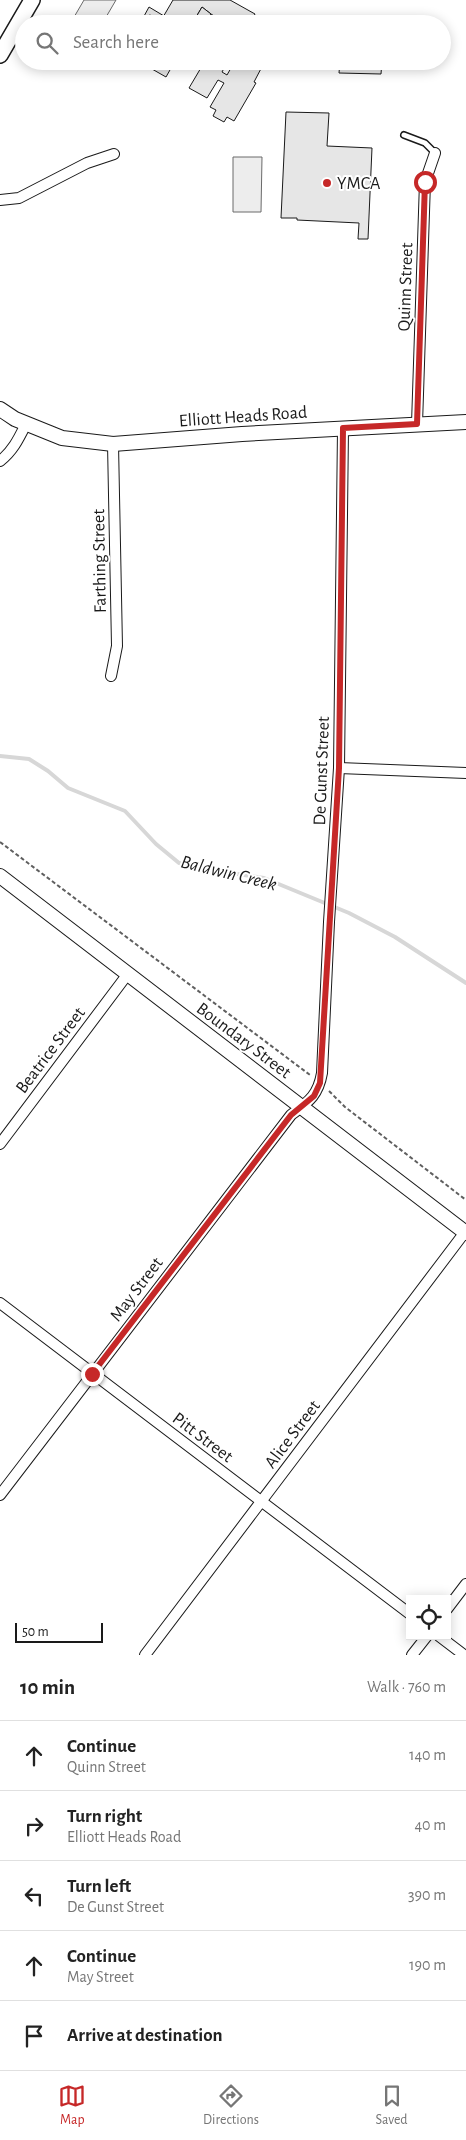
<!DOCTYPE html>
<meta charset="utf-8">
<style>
:root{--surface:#fff;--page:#f6f6f6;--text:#222;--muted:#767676;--line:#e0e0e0;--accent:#c62828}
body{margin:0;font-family:"Alegreya Sans",sans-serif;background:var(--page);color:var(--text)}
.controls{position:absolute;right:15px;bottom:15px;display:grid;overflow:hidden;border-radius:0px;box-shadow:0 2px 12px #0003}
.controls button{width:45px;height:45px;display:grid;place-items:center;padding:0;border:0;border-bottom:1px solid var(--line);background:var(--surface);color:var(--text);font:25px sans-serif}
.scale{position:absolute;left:15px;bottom:12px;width:88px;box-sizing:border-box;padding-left:5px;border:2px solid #1a1a1a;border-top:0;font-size:14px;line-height:18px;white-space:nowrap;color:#1a1a1a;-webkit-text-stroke:4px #fff;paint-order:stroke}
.stop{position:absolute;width:15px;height:15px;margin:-11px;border:4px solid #c62828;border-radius:50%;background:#fff}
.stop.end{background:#c62828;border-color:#fff;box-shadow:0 1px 5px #0008}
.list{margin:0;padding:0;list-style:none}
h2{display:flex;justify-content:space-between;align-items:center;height:65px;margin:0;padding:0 20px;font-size:21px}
h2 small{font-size:16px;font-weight:400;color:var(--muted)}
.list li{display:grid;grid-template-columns:32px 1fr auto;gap:15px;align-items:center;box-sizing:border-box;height:70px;padding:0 20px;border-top:1px solid var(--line)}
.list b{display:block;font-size:19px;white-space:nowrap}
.list p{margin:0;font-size:16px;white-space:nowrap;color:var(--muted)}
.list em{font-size:16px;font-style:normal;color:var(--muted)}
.icon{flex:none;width:28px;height:28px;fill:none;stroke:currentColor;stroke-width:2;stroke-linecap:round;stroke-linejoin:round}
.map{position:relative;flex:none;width:466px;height:1655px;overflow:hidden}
.search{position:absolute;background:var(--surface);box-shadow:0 2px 12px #0003;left:15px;right:15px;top:15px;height:55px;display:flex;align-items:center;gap:12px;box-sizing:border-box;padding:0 18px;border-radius:28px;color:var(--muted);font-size:19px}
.sheet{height:415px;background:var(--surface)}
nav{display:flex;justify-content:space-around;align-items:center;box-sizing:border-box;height:70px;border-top:1px solid var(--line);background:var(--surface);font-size:14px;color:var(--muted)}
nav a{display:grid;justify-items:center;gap:2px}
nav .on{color:var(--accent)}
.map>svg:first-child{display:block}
.built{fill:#ededed;stroke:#6a6a6a}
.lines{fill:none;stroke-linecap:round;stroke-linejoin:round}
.stream{stroke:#d7d7d7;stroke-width:4}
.building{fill:#e6e6e6;stroke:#1a1a1a}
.service-casing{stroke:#1a1a1a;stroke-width:8}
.minor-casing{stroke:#1a1a1a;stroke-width:12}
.tertiary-casing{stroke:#1a1a1a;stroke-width:16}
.secondary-casing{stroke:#1a1a1a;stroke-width:18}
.path{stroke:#5f5f5f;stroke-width:2;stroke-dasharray:4 2.5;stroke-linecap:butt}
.service{stroke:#fff;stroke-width:5}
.minor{stroke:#fff;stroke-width:10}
.tertiary{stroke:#fff;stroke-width:14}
.secondary{stroke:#fff;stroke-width:15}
.route{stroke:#c62828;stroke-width:6}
.poi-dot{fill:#c62828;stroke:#fff;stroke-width:2}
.labels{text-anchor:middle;stroke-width:4;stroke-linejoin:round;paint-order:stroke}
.poi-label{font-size:18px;fill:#1a1a1a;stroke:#fff;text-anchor:start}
.street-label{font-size:18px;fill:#1a1a1a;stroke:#fff}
.water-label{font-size:19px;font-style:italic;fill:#1a1a1a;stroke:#fff}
</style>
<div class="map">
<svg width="466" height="1655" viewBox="0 0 466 1655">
<rect width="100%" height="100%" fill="#fff"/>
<g class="built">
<polygon points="84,0 116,0 102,24 70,24"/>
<polygon points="233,157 262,157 261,212 233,212"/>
</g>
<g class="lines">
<polyline class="stream" points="0,756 29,759 48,771 68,788 125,811 156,844 179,863 216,871 264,878 349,913 395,937 466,983"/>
</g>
<g class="building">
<polygon points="173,0 230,0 255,14 250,24 229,24 225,19 222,21 211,14 202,7 192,24 159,24"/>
<polygon points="149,7 164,16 161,21 150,15 143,18"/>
<polygon points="202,7 211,14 205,24 192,24"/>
<polygon points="149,16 152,24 138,24 137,19"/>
<polygon points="215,17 222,21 220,24 211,24"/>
<polygon points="225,19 230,23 229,24 220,24"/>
<polygon points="138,61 175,61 166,77"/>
<polygon points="205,61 228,61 222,72 227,75 235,61 268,61 265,61 254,82 256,83 234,121 227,117 224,122 213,116 216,110 210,107 224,83 218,80 207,98 189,88"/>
<polygon points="340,61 382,61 381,74 339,73"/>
<polygon points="286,112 329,113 327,146 372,148 368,239 358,239 359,223 297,220 297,218 281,218"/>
</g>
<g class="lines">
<defs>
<polyline id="service" points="404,135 425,143 435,153"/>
<g id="minor">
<polyline points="0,200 19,198 87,163 114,154"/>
<polyline points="417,424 425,182 435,153"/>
<path d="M0,461C13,451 19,438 26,424"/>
<polyline points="111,676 117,646 113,444"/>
<polyline points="339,768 466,773"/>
<polyline points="0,1144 127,975"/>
<polyline points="0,1303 410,1614"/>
<path d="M0,1495L291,1115C308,1102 318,1096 322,1073L329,922L339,768L343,429"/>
<polyline points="447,1609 466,1584"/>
<polyline points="439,1636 464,1655"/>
<polyline points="145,1655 465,1232"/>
<polyline points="412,1655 427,1636"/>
</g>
<g id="tertiary">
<polyline points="0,409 15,419 62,438 113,444 242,434 466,422"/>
<polyline points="0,876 466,1233"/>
</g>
<polyline id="secondary" points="0,55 32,0"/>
</defs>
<use href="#service" class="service-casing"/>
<use href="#minor" class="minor-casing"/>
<use href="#tertiary" class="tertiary-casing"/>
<use href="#secondary" class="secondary-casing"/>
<g class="path">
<polyline points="0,842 310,1075"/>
<polyline points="329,1091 345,1107 466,1200"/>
</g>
<use href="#service" class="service"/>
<use href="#minor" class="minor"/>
<use href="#tertiary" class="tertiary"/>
<use href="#secondary" class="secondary"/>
</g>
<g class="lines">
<polyline class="route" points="92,1374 291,1115 314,1096 320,1083 339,768 343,428 417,424 425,182"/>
</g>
<circle class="poi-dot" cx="327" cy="183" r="5"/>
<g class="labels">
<g class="poi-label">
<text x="337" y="189">YMCA</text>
</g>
<g class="street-label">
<text transform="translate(405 287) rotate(-88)" y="6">Quinn Street</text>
<text transform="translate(243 416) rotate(-4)" y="6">Elliott Heads Road</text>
<text transform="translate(99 561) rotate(-91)" y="6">Farthing Street</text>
<text transform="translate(321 771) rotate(-88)" y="6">De Gunst Street</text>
<text transform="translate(244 1040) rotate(37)" y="6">Boundary Street</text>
<text transform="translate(50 1050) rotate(-53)" y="6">Beatrice Street</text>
<text transform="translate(136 1289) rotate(-53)" y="6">May Street</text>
<text transform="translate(292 1434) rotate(-53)" y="6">Alice Street</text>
<text transform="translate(203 1437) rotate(37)" y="6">Pitt Street</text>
</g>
<g class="water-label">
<text transform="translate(229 872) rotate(14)" y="7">Baldwin Creek</text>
</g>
</g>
</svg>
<div class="controls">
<button><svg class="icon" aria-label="locate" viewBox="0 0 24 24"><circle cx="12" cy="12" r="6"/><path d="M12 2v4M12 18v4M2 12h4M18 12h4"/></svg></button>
</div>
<div class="scale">50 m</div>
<div class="stop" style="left:425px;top:182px"></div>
<div class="stop end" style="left:92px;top:1374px"></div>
<div class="search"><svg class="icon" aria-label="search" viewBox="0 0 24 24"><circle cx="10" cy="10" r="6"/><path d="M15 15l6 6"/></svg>Search here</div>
</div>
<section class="sheet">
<h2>10 min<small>Walk · 760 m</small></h2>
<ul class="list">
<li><svg class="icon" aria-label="ahead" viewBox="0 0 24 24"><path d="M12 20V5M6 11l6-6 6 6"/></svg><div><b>Continue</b><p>Quinn Street</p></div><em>140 m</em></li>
<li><svg class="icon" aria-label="right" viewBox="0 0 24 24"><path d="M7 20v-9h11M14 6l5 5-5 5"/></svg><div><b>Turn right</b><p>Elliott Heads Road</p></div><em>40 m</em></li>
<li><svg class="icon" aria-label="left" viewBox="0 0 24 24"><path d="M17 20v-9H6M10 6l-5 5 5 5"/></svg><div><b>Turn left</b><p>De Gunst Street</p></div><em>390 m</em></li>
<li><svg class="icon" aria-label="ahead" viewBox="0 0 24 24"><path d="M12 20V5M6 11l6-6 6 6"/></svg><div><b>Continue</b><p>May Street</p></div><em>190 m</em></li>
<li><svg class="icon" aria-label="arrive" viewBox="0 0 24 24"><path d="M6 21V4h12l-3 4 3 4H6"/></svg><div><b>Arrive at destination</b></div></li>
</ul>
</section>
<nav>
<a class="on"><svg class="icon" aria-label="map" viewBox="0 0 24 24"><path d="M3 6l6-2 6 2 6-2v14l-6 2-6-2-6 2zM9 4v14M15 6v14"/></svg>Map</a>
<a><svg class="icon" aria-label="directions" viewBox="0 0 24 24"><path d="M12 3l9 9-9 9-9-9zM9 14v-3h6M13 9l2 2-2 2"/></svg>Directions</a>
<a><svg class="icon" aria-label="saved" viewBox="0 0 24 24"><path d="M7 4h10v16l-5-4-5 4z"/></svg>Saved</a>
</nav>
